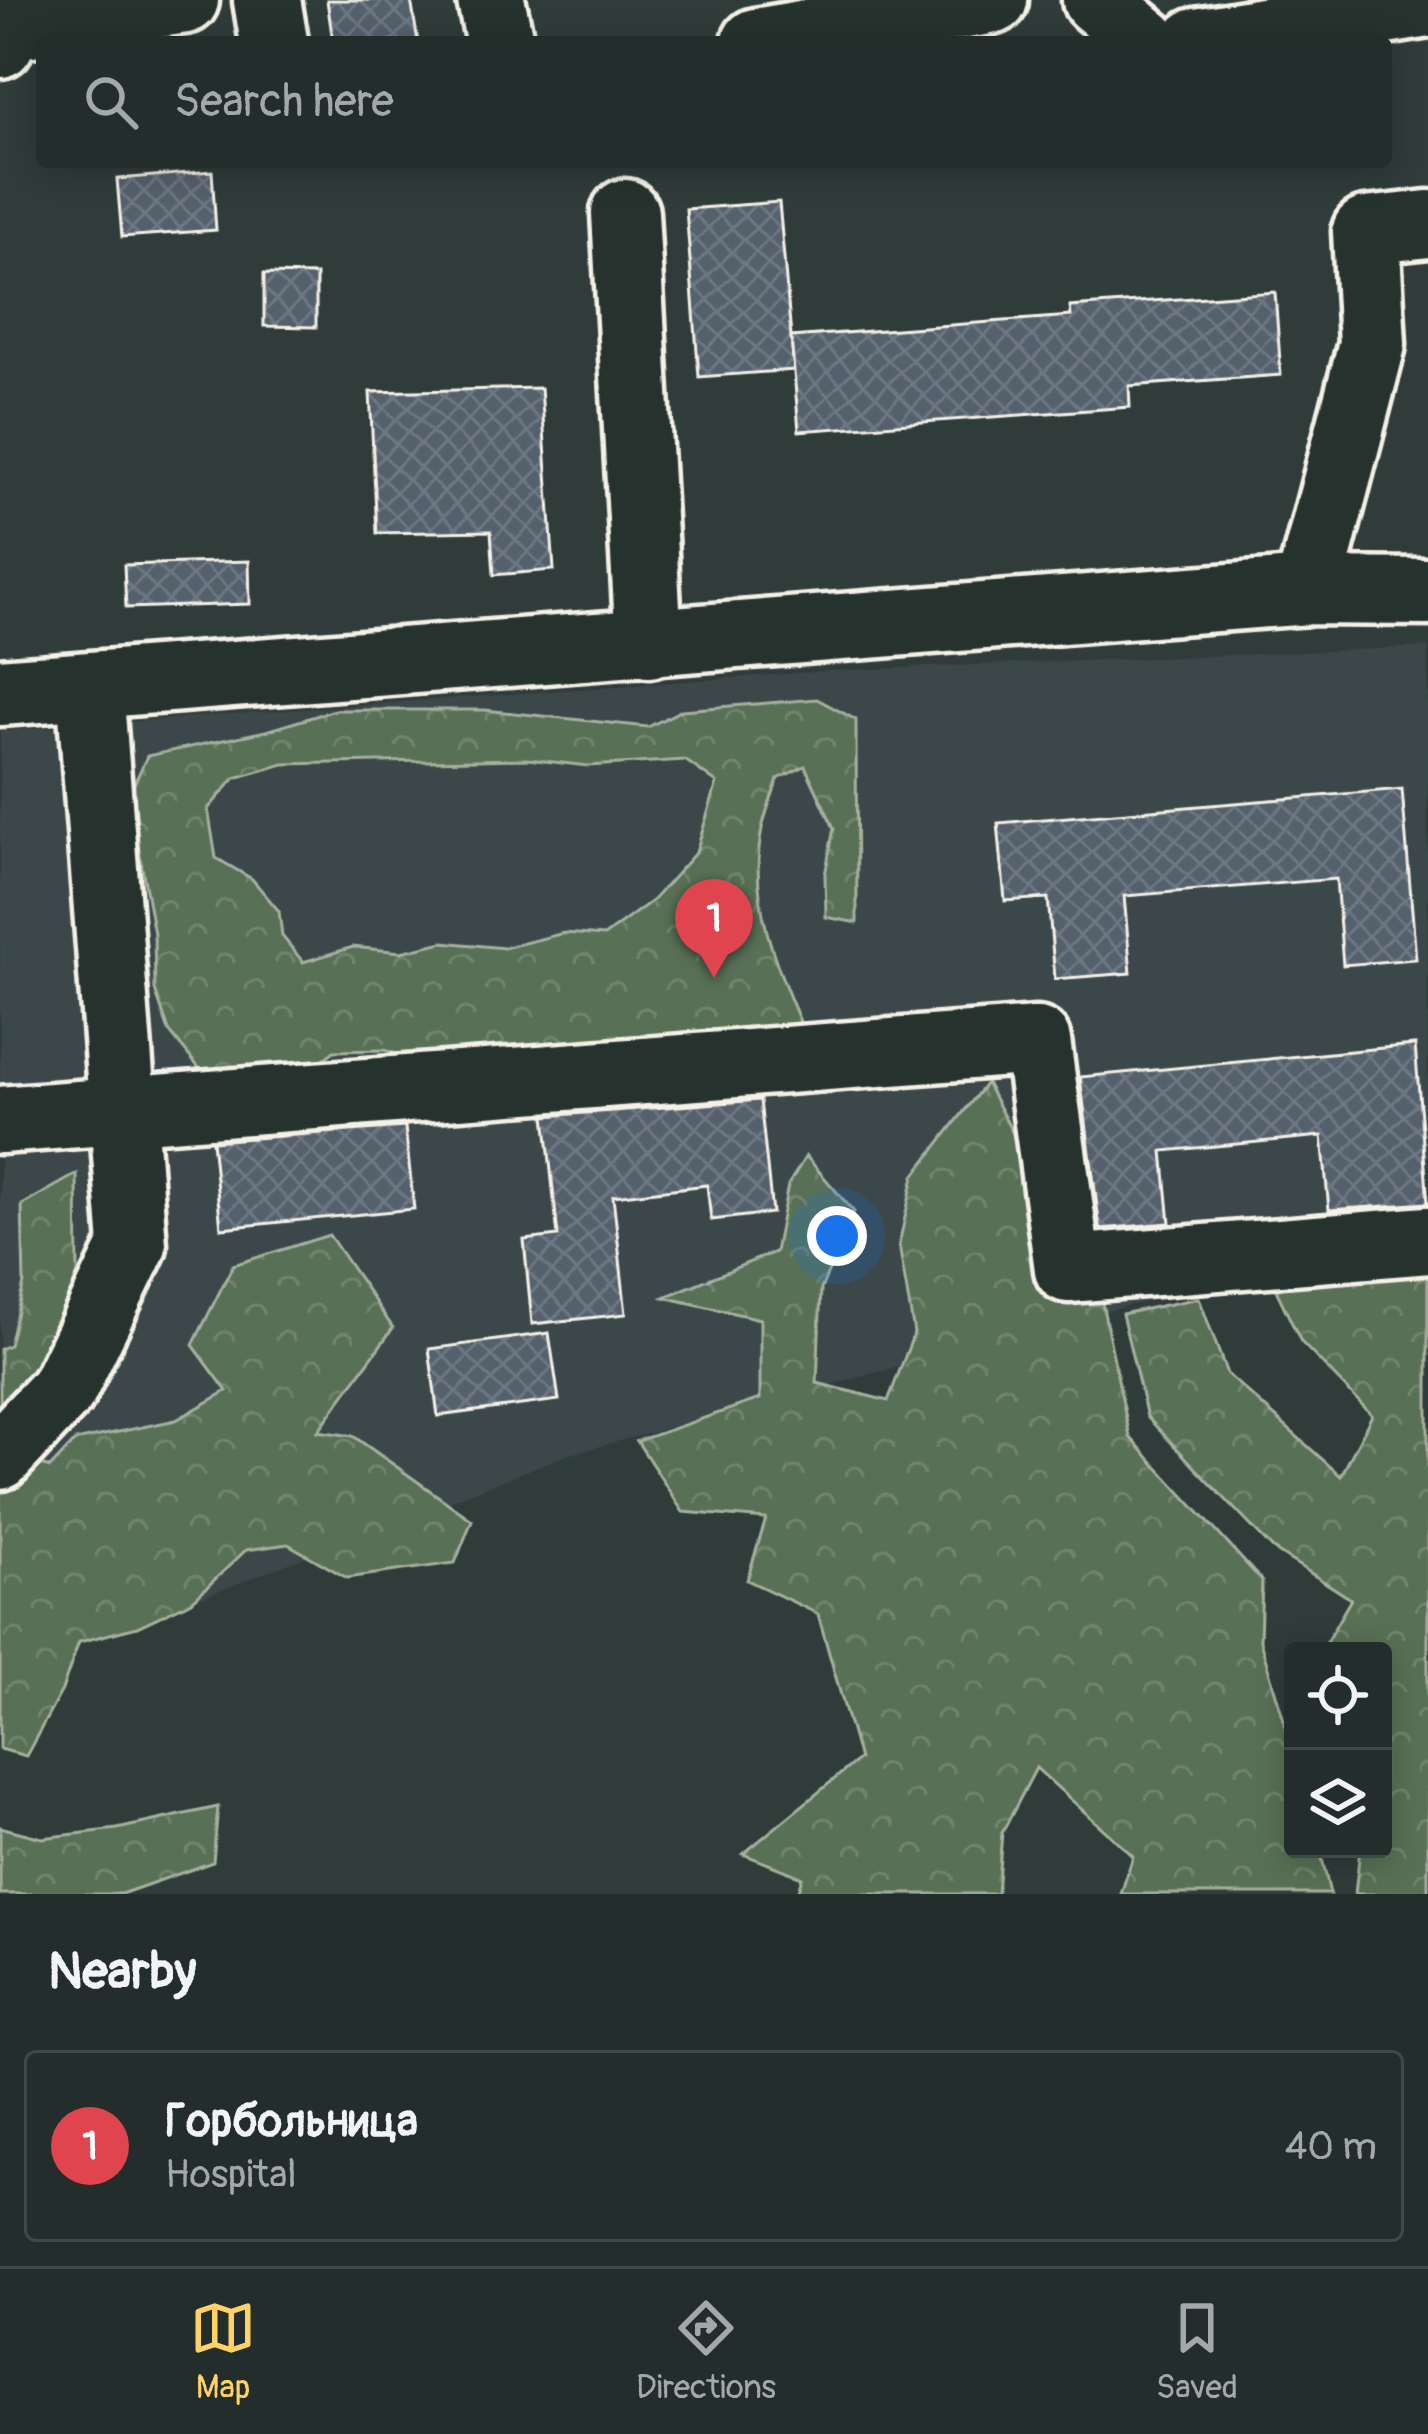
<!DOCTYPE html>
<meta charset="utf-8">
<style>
:root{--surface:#232d2c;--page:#2f3938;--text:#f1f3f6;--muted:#a3a8a9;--line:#404948;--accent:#ffd166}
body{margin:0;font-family:Pangolin,sans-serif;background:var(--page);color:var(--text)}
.controls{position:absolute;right:36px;bottom:36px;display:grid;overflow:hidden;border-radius:12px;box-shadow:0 6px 30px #0003}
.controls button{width:108px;height:108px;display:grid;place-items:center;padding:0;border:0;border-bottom:3px solid var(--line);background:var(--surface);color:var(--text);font:60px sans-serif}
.you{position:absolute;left:837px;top:1236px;width:42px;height:42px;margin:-30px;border:9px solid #fff;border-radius:50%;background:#1a73e8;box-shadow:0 0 0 18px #1a73e833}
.badge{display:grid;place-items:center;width:78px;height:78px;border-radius:50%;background:var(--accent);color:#fff;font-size:39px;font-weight:700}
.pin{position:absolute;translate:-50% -99px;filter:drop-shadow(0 3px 6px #0008)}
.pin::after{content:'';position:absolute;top:63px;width:42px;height:36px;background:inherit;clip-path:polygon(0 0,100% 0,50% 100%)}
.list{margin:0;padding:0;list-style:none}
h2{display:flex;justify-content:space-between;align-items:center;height:156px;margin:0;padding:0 48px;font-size:51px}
h2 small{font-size:39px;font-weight:400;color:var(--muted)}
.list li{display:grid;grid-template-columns:78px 1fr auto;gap:36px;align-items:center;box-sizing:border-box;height:192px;margin:0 24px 24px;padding:0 24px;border:3px solid var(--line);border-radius:12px}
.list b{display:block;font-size:45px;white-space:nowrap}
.list p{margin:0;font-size:39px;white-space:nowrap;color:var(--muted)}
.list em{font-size:39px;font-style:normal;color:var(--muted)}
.icon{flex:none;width:66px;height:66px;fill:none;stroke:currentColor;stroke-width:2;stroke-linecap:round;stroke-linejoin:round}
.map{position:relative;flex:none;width:1428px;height:1894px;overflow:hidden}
.search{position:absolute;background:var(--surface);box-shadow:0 6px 30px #0003;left:36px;right:36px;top:36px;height:132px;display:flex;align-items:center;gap:30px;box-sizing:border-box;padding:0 42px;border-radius:12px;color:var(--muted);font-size:45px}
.sheet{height:372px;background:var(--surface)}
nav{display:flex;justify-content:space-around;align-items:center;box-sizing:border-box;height:168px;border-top:3px solid var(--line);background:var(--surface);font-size:33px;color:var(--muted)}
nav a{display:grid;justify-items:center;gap:6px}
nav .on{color:var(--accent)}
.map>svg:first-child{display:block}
.built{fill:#3a4749}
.forest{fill:url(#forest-crowns);stroke:#a6b09e;stroke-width:3;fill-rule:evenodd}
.building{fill:url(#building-cross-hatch);stroke:#f4f1e8;stroke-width:3}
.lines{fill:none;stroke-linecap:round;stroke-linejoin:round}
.minor-casing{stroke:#f4f1e8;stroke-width:75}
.minor{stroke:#26332d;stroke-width:66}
</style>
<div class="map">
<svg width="1428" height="1894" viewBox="0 0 1428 1894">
<defs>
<pattern id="forest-crowns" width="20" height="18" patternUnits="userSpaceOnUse" patternTransform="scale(3)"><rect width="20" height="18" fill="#587055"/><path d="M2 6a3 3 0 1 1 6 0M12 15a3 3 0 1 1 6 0" fill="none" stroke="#71856d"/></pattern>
<pattern id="building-cross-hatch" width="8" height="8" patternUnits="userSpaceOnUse" patternTransform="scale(3)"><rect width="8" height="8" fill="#55606d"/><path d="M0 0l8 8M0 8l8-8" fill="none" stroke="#6e7782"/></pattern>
</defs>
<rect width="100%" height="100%" fill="#2f3c3a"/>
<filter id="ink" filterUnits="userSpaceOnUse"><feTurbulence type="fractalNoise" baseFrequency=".00833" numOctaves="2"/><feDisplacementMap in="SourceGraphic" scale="24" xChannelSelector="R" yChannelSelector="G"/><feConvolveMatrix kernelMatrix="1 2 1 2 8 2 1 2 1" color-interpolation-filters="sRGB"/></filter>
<g filter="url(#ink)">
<polygon class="built" points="1428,647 1428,1226 567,1455 0,1676 0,731 825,671"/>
<g class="forest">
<path d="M817,699L856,720L857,923L826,917L825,875L834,828L805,766L778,779C772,797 764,816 761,834C749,900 776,967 802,1026L463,1074L384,1050L334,1051L294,1083L203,1073L169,1031L155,990L154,934L129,795L147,756L266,731L335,710H485L648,727L682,710ZM527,759L588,766L685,760L717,783L696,852L653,900L604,936L564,933L504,948L443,942L401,952L353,947L303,962L282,936L279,911L252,879L216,858L208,809L235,778L284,764Z"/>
<polygon points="986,1083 1101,1298 1130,1437 1262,1581 1260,1641 1293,1750 1293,1849 1320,1849 1330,1894 1121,1894 1133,1856 1036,1768 1002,1833 997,1894 797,1894 802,1877 743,1854 859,1759 818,1614 747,1580 766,1519 683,1512 637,1441 760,1399 760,1319 664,1297 775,1252 788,1185 806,1156 854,1212 821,1289 817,1383 888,1401 914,1333 899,1245 914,1176"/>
<polygon points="77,1174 78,1273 35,1396 0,1428 0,1349 9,1345 24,1283 22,1205"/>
<polygon points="329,1235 393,1328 318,1431 353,1436 472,1520 455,1563 347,1578 288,1544 246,1550 192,1601 137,1627 79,1642 62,1690 26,1756 0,1749 0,1452 50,1468 75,1441 176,1420 227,1391 193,1345 233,1265"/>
<polygon points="1428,1244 1428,1894 1355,1894 1360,1849 1383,1849 1383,1651 1321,1651 1351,1599 1273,1549 1147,1417 1122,1314 1199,1298 1227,1374 1341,1476 1372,1415 1301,1342 1276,1290"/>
<polygon points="218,1807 213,1862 121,1894 0,1894 0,1827 42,1838 117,1829"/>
</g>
<g class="building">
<polygon points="327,0 411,0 418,42 333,42"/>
<polygon points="212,171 216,230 122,237 117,179"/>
<polygon points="779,202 794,370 699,377 686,209"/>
<polygon points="264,274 316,275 316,327 264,326"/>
<polygon points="1275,292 1281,375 1129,386 1130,407 799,431 791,337 1071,316 1070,307"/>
<polygon points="541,388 554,570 494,575 491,531 377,533 370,392"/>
<polygon points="249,561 250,604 126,608 124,565"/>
<polygon points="1402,789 1416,959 1343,965 1336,879 1124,896 1131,973 1055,979 1048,898 1005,901 998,823"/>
<polygon points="1415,1045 1428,1203 1329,1210 1322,1136 1163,1151 1170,1223 1100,1229 1080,1077"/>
<polygon points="760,1100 772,1213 711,1220 707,1185 613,1196 626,1314 532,1324 524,1240 558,1236 545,1116"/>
<polygon points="405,1127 414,1209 221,1228 212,1141"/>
<polygon points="549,1333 559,1400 438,1416 429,1349"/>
</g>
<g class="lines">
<defs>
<g id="minor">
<polyline points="267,0 274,42"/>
<polyline points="491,0 500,42"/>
<polyline points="1096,0 1146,42"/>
<polyline points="756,42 994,0"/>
<polyline points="1196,42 1428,4"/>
<polyline points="0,44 10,26 185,0"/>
<polyline points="625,213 649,644"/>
<polyline points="1308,591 1372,344 1366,231 1428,224"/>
<polyline points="0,692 1308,591 1428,592"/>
<polyline points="0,1120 1037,1041 1068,1269 1428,1240"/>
<polyline points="0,1456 64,1388 133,1245 90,688"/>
</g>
</defs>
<use href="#minor" class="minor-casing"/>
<use href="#minor" class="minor"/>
</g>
</g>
</svg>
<div class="controls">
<button><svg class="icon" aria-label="locate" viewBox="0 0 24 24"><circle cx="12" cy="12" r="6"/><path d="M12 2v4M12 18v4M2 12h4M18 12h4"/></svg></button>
<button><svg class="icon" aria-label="layers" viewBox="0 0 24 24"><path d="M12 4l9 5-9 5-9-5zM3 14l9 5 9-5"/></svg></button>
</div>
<div class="you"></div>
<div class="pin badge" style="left:714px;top:978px;background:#e0444e">1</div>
<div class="search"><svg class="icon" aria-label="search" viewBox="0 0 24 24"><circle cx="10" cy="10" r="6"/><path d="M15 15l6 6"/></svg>Search here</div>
</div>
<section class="sheet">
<h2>Nearby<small></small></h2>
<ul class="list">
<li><span class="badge" style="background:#e0444e">1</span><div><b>Горбольница</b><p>Hospital</p></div><em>40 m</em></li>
</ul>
</section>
<nav>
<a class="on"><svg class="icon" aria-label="map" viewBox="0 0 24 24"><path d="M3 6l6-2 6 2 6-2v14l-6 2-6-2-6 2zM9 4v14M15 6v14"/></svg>Map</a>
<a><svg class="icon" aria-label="directions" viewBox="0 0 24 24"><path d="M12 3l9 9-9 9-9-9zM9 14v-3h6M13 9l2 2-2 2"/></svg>Directions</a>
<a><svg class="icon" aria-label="saved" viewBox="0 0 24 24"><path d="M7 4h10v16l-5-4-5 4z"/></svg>Saved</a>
</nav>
